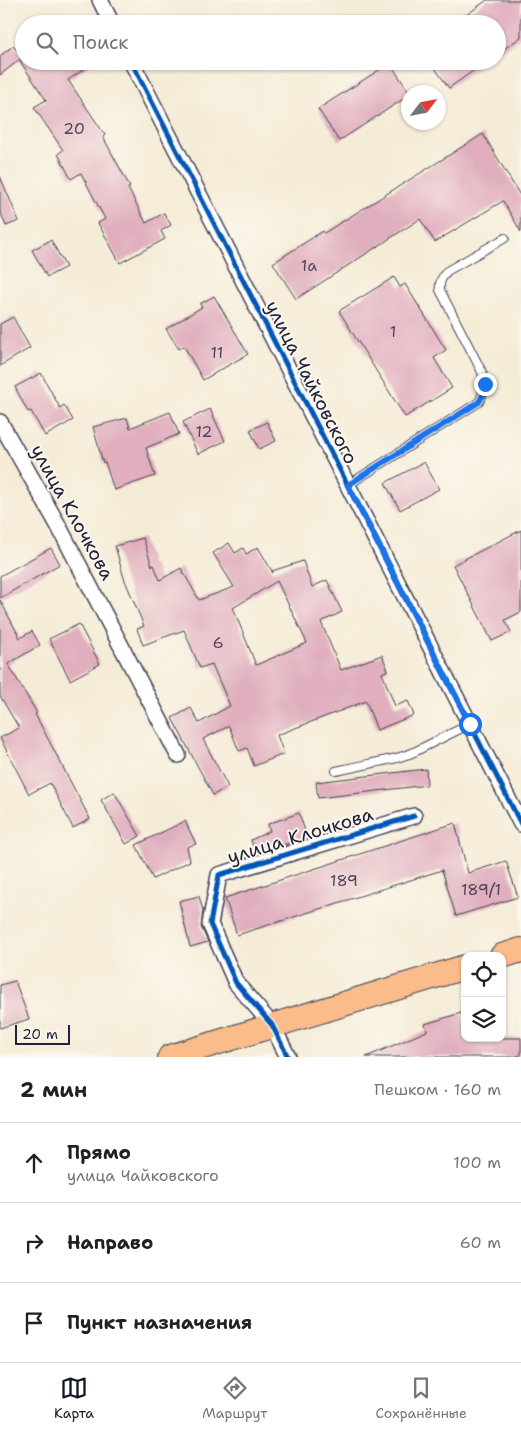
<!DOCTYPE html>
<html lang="ru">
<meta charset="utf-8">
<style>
:root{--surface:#fff;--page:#f2f2f2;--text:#202124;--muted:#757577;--line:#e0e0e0;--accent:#111827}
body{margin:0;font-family:"Shantell Sans",sans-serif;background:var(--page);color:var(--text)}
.controls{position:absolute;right:15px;bottom:15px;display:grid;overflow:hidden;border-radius:10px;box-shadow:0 1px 4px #0004}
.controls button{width:45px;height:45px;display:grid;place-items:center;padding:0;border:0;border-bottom:1px solid var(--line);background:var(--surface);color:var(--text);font:25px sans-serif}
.compass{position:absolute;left:401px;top:85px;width:45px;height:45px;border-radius:50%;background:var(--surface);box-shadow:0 1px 4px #0004;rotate:58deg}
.scale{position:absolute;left:15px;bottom:12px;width:55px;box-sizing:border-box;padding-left:5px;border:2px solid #22223b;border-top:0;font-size:14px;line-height:18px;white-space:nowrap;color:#22223b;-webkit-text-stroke:4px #fbf7ec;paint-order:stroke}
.stop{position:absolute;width:15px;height:15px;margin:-11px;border:4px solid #1a73e8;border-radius:50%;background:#fff}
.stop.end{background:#1a73e8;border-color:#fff;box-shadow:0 1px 5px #0008}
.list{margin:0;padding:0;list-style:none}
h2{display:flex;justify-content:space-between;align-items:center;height:65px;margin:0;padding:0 20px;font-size:21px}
h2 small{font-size:16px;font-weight:400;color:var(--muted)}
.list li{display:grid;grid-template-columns:32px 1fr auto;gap:15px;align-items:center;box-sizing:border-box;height:80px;padding:0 20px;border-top:1px solid var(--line)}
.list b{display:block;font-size:19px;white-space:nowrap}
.list p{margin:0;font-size:16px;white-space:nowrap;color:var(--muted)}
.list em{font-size:16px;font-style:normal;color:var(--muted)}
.icon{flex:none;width:28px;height:28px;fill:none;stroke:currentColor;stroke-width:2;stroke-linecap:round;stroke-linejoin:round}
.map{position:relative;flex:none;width:521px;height:1057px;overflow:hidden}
.search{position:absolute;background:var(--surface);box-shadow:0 1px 4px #0004;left:15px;right:15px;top:15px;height:55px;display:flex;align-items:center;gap:12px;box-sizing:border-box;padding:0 18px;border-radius:28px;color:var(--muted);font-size:19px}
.sheet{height:305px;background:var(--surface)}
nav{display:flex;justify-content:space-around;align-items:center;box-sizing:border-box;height:70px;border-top:1px solid var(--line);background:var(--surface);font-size:14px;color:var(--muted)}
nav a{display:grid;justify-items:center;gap:2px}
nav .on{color:var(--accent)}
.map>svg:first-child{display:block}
.building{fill:#e0aebd;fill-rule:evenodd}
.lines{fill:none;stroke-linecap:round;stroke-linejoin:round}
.service-casing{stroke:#424052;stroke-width:10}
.minor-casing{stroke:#424052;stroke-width:18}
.primary-casing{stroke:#424052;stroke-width:26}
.service{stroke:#fff;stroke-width:8}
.minor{stroke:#fff;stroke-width:15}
.primary{stroke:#f9bc8a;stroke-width:24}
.cycleway-casing{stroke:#fbf7ec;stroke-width:8}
.cycleway{stroke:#0057b8;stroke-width:5}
.route{stroke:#1a73e8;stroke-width:6}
.labels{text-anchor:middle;stroke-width:4;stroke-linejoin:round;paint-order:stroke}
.number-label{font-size:16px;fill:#52455c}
.street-label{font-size:19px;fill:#22223b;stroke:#fbf7ec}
</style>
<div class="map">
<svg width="521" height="1057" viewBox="0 0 521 1057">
<rect width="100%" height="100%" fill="#fbf7ec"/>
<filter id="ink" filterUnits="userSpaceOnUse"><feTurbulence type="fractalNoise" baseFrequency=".02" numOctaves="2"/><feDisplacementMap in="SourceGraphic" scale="10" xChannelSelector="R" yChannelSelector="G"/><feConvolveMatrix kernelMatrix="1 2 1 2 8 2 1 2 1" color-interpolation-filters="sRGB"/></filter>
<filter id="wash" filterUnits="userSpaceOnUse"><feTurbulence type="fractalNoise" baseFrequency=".0096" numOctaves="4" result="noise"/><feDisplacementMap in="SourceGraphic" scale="20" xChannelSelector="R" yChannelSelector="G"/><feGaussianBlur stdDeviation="1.12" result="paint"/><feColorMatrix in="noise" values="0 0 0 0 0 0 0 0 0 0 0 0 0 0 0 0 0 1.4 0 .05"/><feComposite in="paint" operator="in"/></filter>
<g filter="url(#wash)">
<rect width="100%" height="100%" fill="#f5ecd7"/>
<g id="blocks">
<g class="building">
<polygon points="487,0 521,0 521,37 497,54 497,24 454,24"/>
<polygon points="13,46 23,57 0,75 0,56"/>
<polygon points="20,61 96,61 68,80 105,135 103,137 130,187 128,188 146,223 164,213 171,225 161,231 165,239 120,263 98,223 105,219 81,173 71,179 58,154 63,150 34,107 46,100"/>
<polygon points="430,61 487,61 449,88"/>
<polygon points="390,63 409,92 408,96 339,141 318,109"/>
<polygon points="483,134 521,197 521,232 503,201 435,242 420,219 296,299 273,263 323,231 324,233"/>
<polygon points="0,176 19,221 6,226 0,211"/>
<polygon points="51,240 66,267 47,277 32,250"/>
<polygon points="394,277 400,287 405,284 446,350 434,358 452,388 405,417 339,311"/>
<polygon points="214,296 248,354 203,380 184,346 179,349 166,329 202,307 200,304"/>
<polygon points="13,317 30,348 0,366 0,324"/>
<polygon points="41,373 60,408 64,405 73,420 45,436 31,411 28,412 15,387"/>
<polygon points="210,409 225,441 198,454 183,422"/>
<polygon points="170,412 179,434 146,448 155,476 114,490 105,462 103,463 93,427 127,418 130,428"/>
<polygon points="267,422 276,441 259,449 250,430"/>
<polygon points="424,462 439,489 400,510 385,483"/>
<polygon points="521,530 521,612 505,620 511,632 492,641 453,565"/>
<path d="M143,538L152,566L154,565L160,580L181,568L199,600L234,587L213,553L229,543L235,553L243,548L246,554L258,547L273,573L272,571L303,561L312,587L327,580L342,612L321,622L341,670L382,655L388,670L382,673L395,706L408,701L414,715L377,730L366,701L277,735L284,754L254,766L247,748L239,751L229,726L203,739L228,787L213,795L172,718L191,708L199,723L230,706L212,664L200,668L184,630L143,645L137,629L144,626L124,578L115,546ZM277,581L307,643L256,665L233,608Z"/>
<polygon points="51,548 60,564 0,598 0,576"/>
<polygon points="0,600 20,638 32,631 40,645 8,664 37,713 35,714 90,819 73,828 50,783 29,794 0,738 19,728 0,696"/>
<polygon points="79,624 100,664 70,680 49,639"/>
<polygon points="426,769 427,785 318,798 316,782"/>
<polygon points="114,792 140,836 126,844 101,800"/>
<polygon points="299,813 307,837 256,854 251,840 270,831 268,824"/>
<polygon points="185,821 196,844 187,847 190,861 153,879 136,845"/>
<polygon points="455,823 468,873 506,861 518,897 456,916 442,870 237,935 225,898"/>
<polygon points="199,896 203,911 201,927 208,942 190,947 179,901"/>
<polygon points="15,981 29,1019 0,1028 0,985"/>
<polygon points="461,1013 465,1025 465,1038 521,1038 521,1055 513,1057 366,1057 427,1031 425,1024"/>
</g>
</g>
</g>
<g filter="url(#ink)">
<use href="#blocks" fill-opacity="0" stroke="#424052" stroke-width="1"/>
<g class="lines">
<defs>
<g id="service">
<path d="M348,485L479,402C485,391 485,384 482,372L440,290C439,281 442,278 447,271L505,238"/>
<polyline points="336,771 397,758 412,753 470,724"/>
</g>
<g id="minor">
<polyline points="100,0 112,24"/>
<polyline points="131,61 521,824"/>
<polyline points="0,422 58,525 178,755"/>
<polyline points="288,1057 272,1025 236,983 210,924 219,875 414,816"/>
</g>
<g id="primary">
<polyline points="502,956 521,950"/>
<polyline points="170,1057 465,967"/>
</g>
</defs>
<use href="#service" class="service-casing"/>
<use href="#minor" class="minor-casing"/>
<use href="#primary" class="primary-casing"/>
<use href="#service" class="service"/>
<use href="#minor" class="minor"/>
<use href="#primary" class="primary"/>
<defs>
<g id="cycleway">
<polyline points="131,61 521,824"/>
<polyline points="288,1057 272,1025 236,983 210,924 219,875 414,816"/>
</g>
</defs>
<use href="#cycleway" class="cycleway-casing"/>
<use href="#cycleway" class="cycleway"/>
</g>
</g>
<g class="lines" filter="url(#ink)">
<polyline class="route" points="470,724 348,485 479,402 484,393 485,384"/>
</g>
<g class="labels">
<g class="number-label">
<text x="74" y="134">20</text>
<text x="309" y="271">1а</text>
<text x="393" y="337">1</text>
<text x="217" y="358">11</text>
<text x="204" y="437">12</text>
<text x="218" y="648">6</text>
<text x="344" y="886">189</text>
<text x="481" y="895">189/1</text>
</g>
<g class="street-label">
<text transform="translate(312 382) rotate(63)" y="7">улица Чайковского</text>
<text transform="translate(73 512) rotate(61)" y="7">улица Клочкова</text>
<text transform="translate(300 835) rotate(-17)" y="7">улица Клочкова</text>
</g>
</g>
</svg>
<div class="controls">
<button><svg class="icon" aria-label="locate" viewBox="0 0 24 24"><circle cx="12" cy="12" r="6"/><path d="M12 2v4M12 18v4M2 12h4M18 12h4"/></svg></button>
<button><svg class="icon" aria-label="layers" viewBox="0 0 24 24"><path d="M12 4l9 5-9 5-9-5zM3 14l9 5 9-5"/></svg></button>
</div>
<svg class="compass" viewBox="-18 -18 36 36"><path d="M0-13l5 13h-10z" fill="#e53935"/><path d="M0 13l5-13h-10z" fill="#757577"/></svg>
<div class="scale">20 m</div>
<div class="stop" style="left:470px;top:724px"></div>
<div class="stop end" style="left:485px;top:384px"></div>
<div class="search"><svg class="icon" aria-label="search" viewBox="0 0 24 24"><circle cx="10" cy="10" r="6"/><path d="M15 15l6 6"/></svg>Поиск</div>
</div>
<section class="sheet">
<h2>2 мин<small>Пешком · 160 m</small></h2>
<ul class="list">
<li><svg class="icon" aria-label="ahead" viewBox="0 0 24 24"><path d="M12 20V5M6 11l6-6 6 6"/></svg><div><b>Прямо</b><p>улица Чайковского</p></div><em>100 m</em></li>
<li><svg class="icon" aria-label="right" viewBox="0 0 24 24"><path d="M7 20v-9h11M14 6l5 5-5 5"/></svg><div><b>Направо</b></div><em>60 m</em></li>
<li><svg class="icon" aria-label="arrive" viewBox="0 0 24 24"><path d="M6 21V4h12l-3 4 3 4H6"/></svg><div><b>Пункт назначения</b></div></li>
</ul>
</section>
<nav>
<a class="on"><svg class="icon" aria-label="map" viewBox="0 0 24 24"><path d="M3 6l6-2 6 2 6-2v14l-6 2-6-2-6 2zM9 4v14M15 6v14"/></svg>Карта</a>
<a><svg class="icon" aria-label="directions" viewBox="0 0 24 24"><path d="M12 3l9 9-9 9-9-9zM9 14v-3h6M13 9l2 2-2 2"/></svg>Маршрут</a>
<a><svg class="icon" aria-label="saved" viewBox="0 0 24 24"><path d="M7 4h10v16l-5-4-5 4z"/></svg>Сохранённые</a>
</nav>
